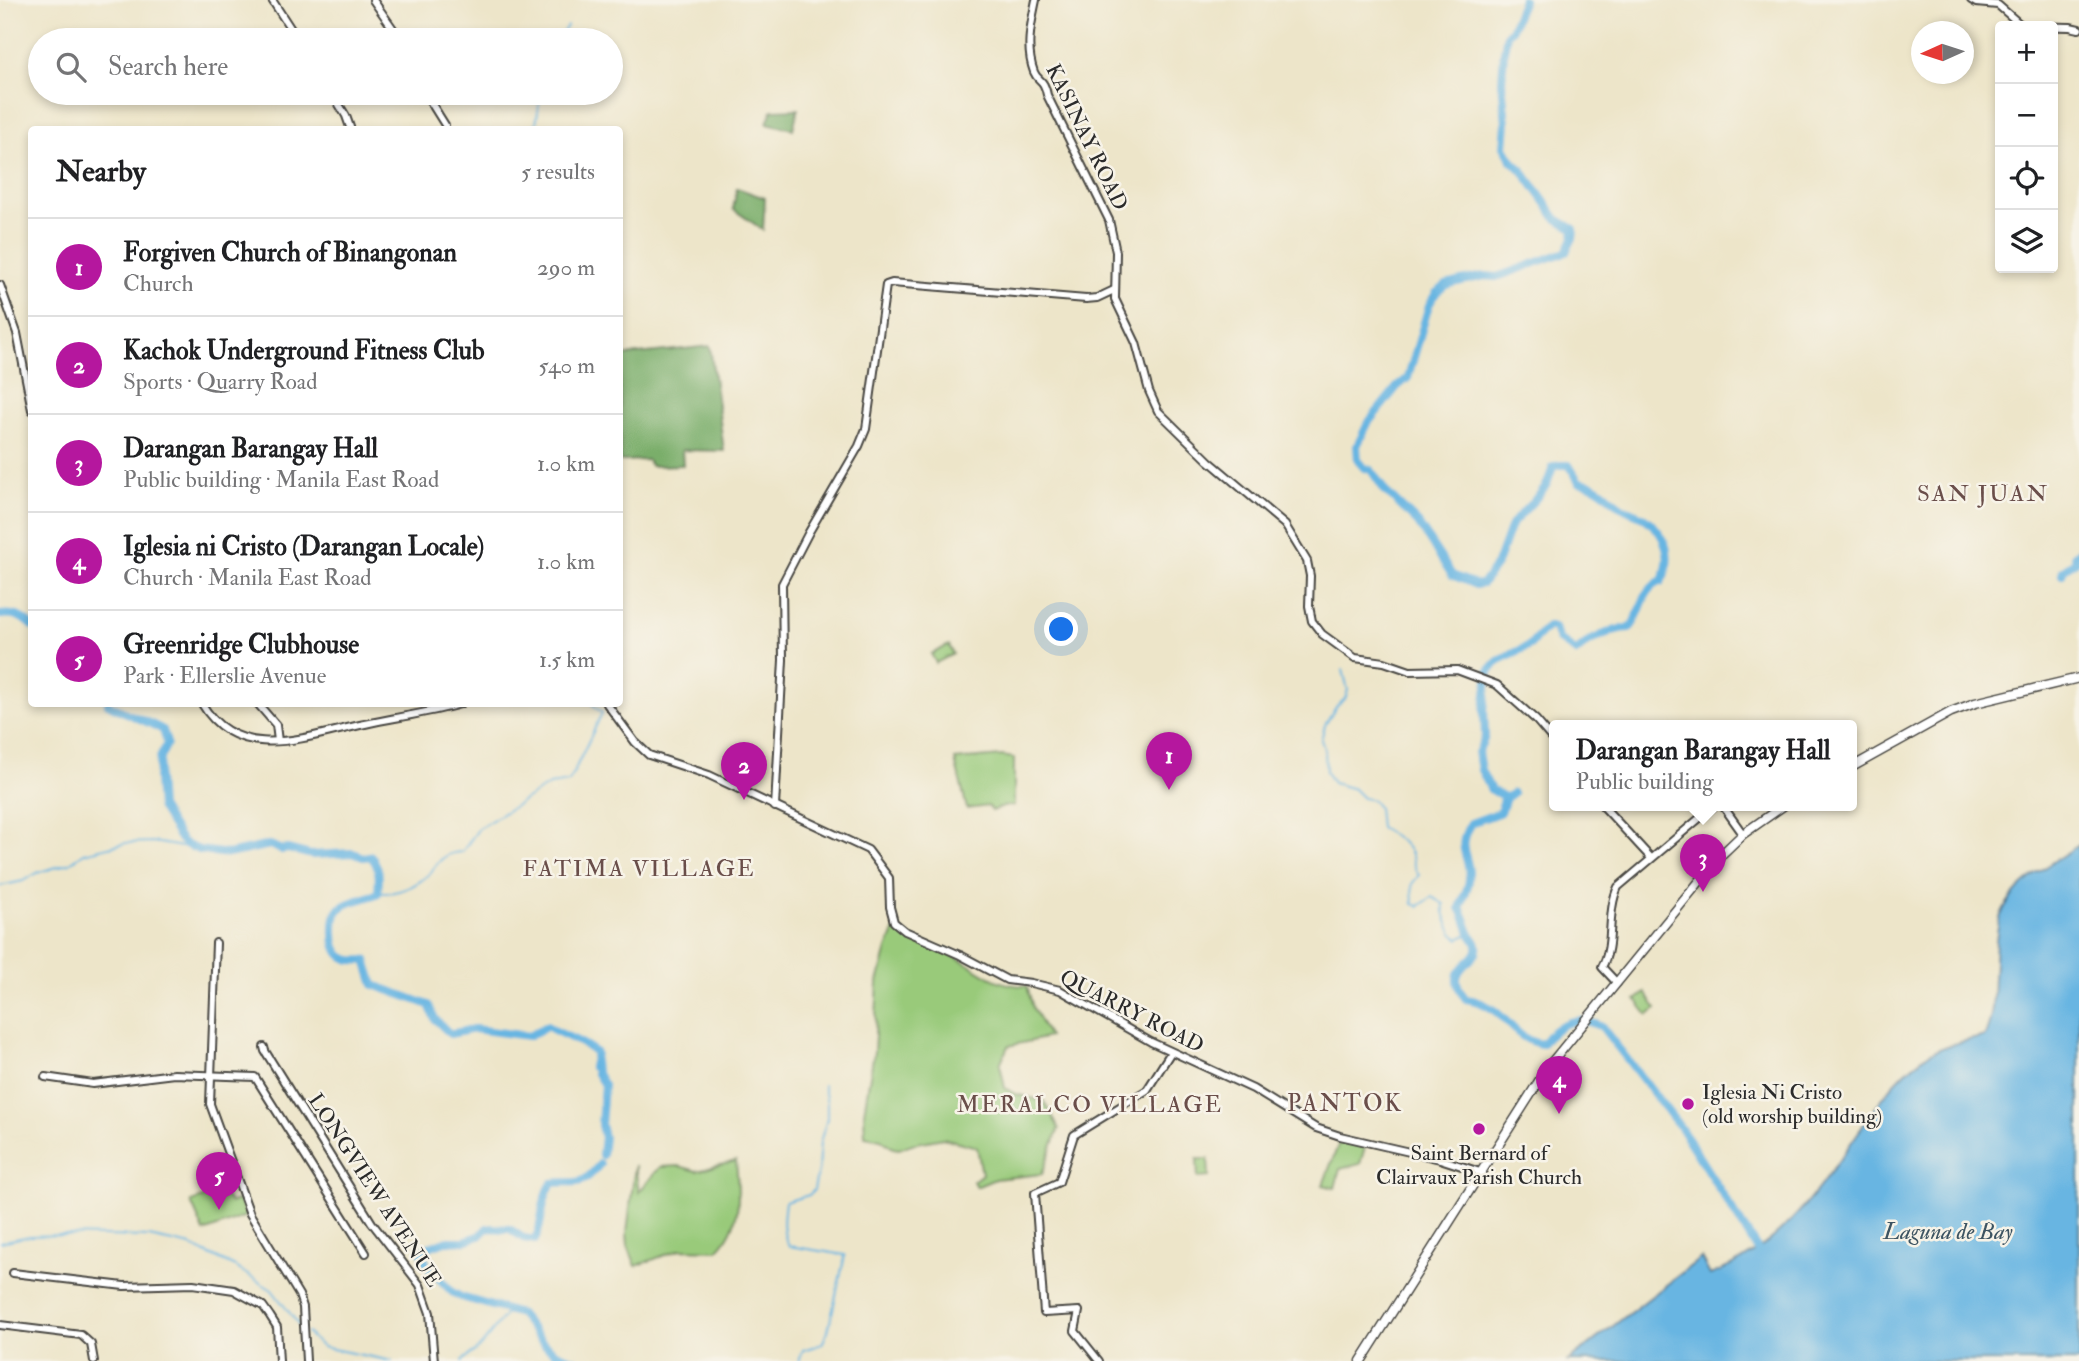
<!DOCTYPE html>
<meta charset="utf-8">
<style>
:root{--surface:#fff;--page:#f2f2f2;--text:#202124;--muted:#757577;--line:#e0e0e0;--accent:#b5179e}
body{margin:0;font-family:"IM FELL Double Pica",serif;background:var(--page);color:var(--text)}
.controls{position:absolute;right:21px;top:21px;display:grid;overflow:hidden;border-radius:7px;box-shadow:0 4px 10px #0003}
.controls button{width:63px;height:63px;display:grid;place-items:center;padding:0;border:0;border-bottom:2px solid var(--line);background:var(--surface);color:var(--text);font:35px sans-serif}
.compass{position:absolute;left:1911px;top:21px;width:63px;height:63px;border-radius:50%;background:var(--surface);box-shadow:0 4px 10px #0003;rotate:267deg}
.you{position:absolute;left:1062px;top:630px;width:24px;height:24px;margin:-18px;border:5px solid #fff;border-radius:50%;background:#1a73e8;box-shadow:0 0 0 10px #1a73e833}
.badge{display:grid;place-items:center;width:46px;height:46px;border-radius:50%;background:var(--accent);color:#fff;font-size:23px;font-weight:700}
.pin{position:absolute;translate:-50% -58px;filter:drop-shadow(0 2px 4px #0008)}
.pin::after{content:'';position:absolute;top:37px;width:24px;height:21px;background:inherit;clip-path:polygon(0 0,100% 0,50% 100%)}
.popup{position:absolute;left:1549px;top:720px;width:308px;height:91px;box-sizing:border-box;display:grid;place-content:center;border-radius:7px;background:var(--surface);filter:drop-shadow(0 2px 5px #0005);font-size:23px;white-space:nowrap;color:var(--muted)}
.popup b{font-size:26px;color:var(--text)}
.popup::after{content:'';position:absolute;left:50%;top:100%;margin-left:-14px;border:14px solid transparent;border-top-color:var(--surface)}
.list{margin:0;padding:0;list-style:none}
h2{display:flex;justify-content:space-between;align-items:center;height:91px;margin:0;padding:0 28px;font-size:30px}
h2 small{font-size:23px;font-weight:400;color:var(--muted)}
.list li{display:grid;grid-template-columns:46px 1fr auto;gap:21px;align-items:center;box-sizing:border-box;height:98px;padding:0 28px;border-top:2px solid var(--line)}
.list b{display:block;font-size:26px;white-space:nowrap}
.list p{margin:0;font-size:23px;white-space:nowrap;color:var(--muted)}
.list em{font-size:23px;font-style:normal;color:var(--muted)}
.icon{flex:none;width:38px;height:38px;fill:none;stroke:currentColor;stroke-width:2;stroke-linecap:round;stroke-linejoin:round}
.map{position:relative;flex:none;width:2079px;height:1361px;overflow:hidden}
.search{position:absolute;background:var(--surface);box-shadow:0 4px 10px #0003;left:28px;top:28px;width:595px;height:77px;display:flex;align-items:center;gap:18px;box-sizing:border-box;padding:0 24px;border-radius:38px;color:var(--muted);font-size:26px}
.panel{position:absolute;background:var(--surface);box-shadow:0 4px 10px #0003;left:28px;top:126px;width:595px;height:581px;border-radius:7px}
.map>svg:first-child{display:block}
.green{fill:#99ca7a;stroke:#627a52;stroke-width:2}
.forest{fill:#7aae6a;stroke:#526c4a;stroke-width:2}
.water{fill:#68b5e2;stroke:#4a7086;stroke-width:2}
.lines{fill:none;stroke-linecap:round;stroke-linejoin:round}
.stream{stroke:#68b5e2;stroke-width:2}
.river{stroke:#68b5e2;stroke-width:8}
.tertiary-casing{stroke:#484743;stroke-width:10}
.primary-casing{stroke:#484743;stroke-width:11}
.tertiary{stroke:#fff;stroke-width:6}
.primary{stroke:#fff;stroke-width:8}
.poi-dot{fill:#b5179e;stroke:#f7f3e8;stroke-width:2.5}
.labels{text-anchor:middle;stroke-width:5;stroke-linejoin:round;paint-order:stroke}
.street-label{font-size:21px;fill:#2b2b2b;stroke:#f7f3e8}
.poi-label{font-size:21px;fill:#2b2b2b;stroke:#f7f3e8;text-anchor:start}
.neighbourhood-label{font-size:23px;letter-spacing:2px;fill:#6a4e4a;stroke:#f7f3e8}
.water-label{font-size:23px;font-style:italic;fill:#3d5462;stroke:#f7f3e8}
.quarter-label{font-size:24px;letter-spacing:2px;fill:#6a4e4a;stroke:#f7f3e8}
</style>
<div class="map">
<svg width="2079" height="1361" viewBox="0 0 2079 1361">
<rect width="100%" height="100%" fill="#f7f3e8"/>
<filter id="ink" filterUnits="userSpaceOnUse"><feTurbulence type="fractalNoise" baseFrequency=".0143" numOctaves="2"/><feDisplacementMap in="SourceGraphic" scale="14" xChannelSelector="R" yChannelSelector="G"/><feConvolveMatrix kernelMatrix="1 2 1 2 8 2 1 2 1" color-interpolation-filters="sRGB"/></filter>
<filter id="wash" filterUnits="userSpaceOnUse"><feTurbulence type="fractalNoise" baseFrequency=".00686" numOctaves="4" result="noise"/><feDisplacementMap in="SourceGraphic" scale="28" xChannelSelector="R" yChannelSelector="G"/><feGaussianBlur stdDeviation="1.57" result="paint"/><feColorMatrix in="noise" values="0 0 0 0 0 0 0 0 0 0 0 0 0 0 0 0 0 1.4 0 .05"/><feComposite in="paint" operator="in"/></filter>
<g filter="url(#wash)">
<rect width="100%" height="100%" fill="#ede5c9"/>
<g class="green">
<polygon points="949,645 953,654 936,663 931,654"/>
<polygon points="1002,756 1014,758 1014,806 1005,806 992,811 988,806 967,809 955,760"/>
<path d="M895,929C912,941 931,947 951,955C981,968 991,986 1027,986L1033,1008L1049,1037L1008,1046L1000,1064L1005,1088L1015,1094L1044,1101L1059,1128L1042,1174L995,1179L976,1187L973,1181L982,1174L977,1147L943,1138L912,1144L899,1149L893,1148L881,1139L865,1136L864,1112L874,1052L878,982L887,949Z"/>
<polygon points="1645,993 1657,1009 1648,1015 1636,1000"/>
<polygon points="1340,1140 1365,1147 1360,1164 1340,1169 1335,1188 1323,1185"/>
<polygon points="1197,1159 1208,1159 1209,1177 1198,1178"/>
<path d="M736,1161C739,1195 743,1224 717,1250L681,1249L636,1266L628,1246L627,1233L635,1165L639,1192L660,1167L679,1166L697,1171Z"/>
<polygon points="223,1191 230,1203 239,1200 246,1216 204,1232 191,1202"/>
</g>
<g class="forest">
<polygon points="798,109 793,129 767,123 772,110"/>
<polygon points="737,188 765,198 763,230 733,209"/>
<polygon points="710,346 724,451 682,450 683,465 651,466 647,460 620,461 620,356"/>
</g>
<path class="water" d="M2079,845V1361H1568L1701,1258L1710,1275C1786,1247 1823,1182 1867,1120C1885,1094 1904,1067 1933,1052C1950,1043 1967,1041 1985,1036C1993,1017 1993,998 1994,978C1996,958 1994,937 2000,918C2011,885 2051,863 2079,845Z"/>
<g class="lines">
<g class="stream">
<polyline points="558,40 567,26"/>
<polyline points="535,130 541,93"/>
<path d="M1343,670L1348,690L1345,699L1336,707L1325,725L1321,740L1325,750L1326,772L1333,783L1354,789L1363,798L1373,800L1378,808L1380,828C1391,834 1406,842 1411,854C1414,862 1413,867 1419,875L1412,884L1413,904L1419,906L1432,897L1444,904C1442,913 1451,934 1459,939L1470,933"/>
<polyline points="0,886 23,881 37,873 70,863 84,853 125,843 153,842 182,847 187,845"/>
<path d="M378,893C397,894 416,887 430,873C440,860 444,853 462,852L479,828L549,785L569,782L602,713L592,704"/>
<polyline points="0,1242 30,1236 63,1235 149,1237 191,1246 235,1267 272,1290 302,1329"/>
<polyline points="307,1333 322,1347 392,1361"/>
<polyline points="462,1361 481,1346 509,1310"/>
<path d="M799,1361L803,1350L822,1344L828,1331L845,1255L789,1246C781,1232 783,1218 785,1202L809,1195L814,1190L818,1170L820,1142L827,1119V1102L823,1085"/>
</g>
<g class="river">
<polyline points="2062,574 2063,570 2076,561 2075,555 2079,551"/>
<path d="M0,615C14,613 21,616 32,626"/>
<path d="M108,704C126,714 145,720 163,730L167,743L160,758L158,778L160,807L181,840L187,845L199,850L228,854L270,845L282,850L288,849L311,855L353,853L363,857L370,856C381,866 379,880 378,893C365,900 346,900 337,912C334,917 334,922 334,928C333,953 341,963 366,960L374,985L429,1005L435,1019L450,1034L474,1029L529,1036L547,1026C562,1036 582,1040 596,1053L593,1067L595,1062L596,1072L604,1085L601,1125L604,1137L602,1155"/>
<path d="M1513,793L1506,798L1501,812L1471,823C1454,850 1471,854 1469,880C1468,889 1463,899 1460,908C1465,916 1467,926 1471,935C1473,938 1476,941 1477,945C1481,964 1439,966 1466,999C1506,1004 1511,1041 1542,1044C1558,1022 1578,1014 1602,1027L1680,1127L1758,1250"/>
<path d="M1502,806L1503,796L1491,790L1481,770L1478,753L1485,737L1484,710L1489,671L1498,661L1530,645L1548,626L1554,628L1559,639L1576,652C1588,640 1613,628 1630,628C1642,614 1642,588 1661,582C1674,558 1667,535 1646,519C1640,514 1632,513 1625,509C1605,497 1604,486 1579,482L1569,465H1559L1553,467L1547,484L1539,495L1511,525L1497,564L1483,583L1476,585L1452,575L1418,523L1385,491L1371,470L1364,468L1358,461L1357,446L1368,423L1397,387L1408,378L1429,305L1436,293L1446,285L1457,282L1484,276L1497,277L1560,254L1566,252L1573,238L1574,229L1557,219L1522,170L1513,162L1504,147L1506,123L1502,82L1504,51L1507,34L1511,30L1523,0"/>
<path d="M577,1361L556,1353L544,1344L520,1314L461,1297L452,1292L427,1266L421,1250L445,1241H464L479,1236L487,1228L510,1229L523,1238L535,1240C544,1222 540,1201 552,1183C579,1180 580,1189 600,1164"/>
</g>
</g>
</g>
<g filter="url(#ink)">
<g class="lines">
<defs>
<g id="tertiary">
<polyline points="272,0 298,40"/>
<polyline points="373,0 401,40"/>
<path d="M1036,0C1031,24 1025,48 1034,72C1038,82 1044,78 1047,95L1109,220L1116,252L1115,299L1136,343L1149,391L1158,411L1209,461L1285,525L1307,561L1310,576L1309,606L1312,621L1322,634L1355,658L1384,662L1410,671L1457,670L1497,685L1536,720L1554,741"/>
<polyline points="1971,0 1976,3 1998,5 2022,26 2070,27 2079,29"/>
<polyline points="332,93 346,116 351,130"/>
<polyline points="425,93 445,125"/>
<polyline points="0,285 17,333 32,410"/>
<path d="M202,704C239,766 310,735 365,724C397,717 429,713 460,704"/>
<polyline points="258,704 276,725 278,741"/>
<polyline points="607,704 635,742 649,755 709,775 868,850 889,878 890,907 894,922 905,931 960,955 1007,980 1031,983 1060,990 1151,1042 1253,1089 1316,1128 1340,1136 1440,1159 1480,1172"/>
<polyline points="1603,806 1651,858"/>
<polyline points="1723,806 1743,834"/>
<polyline points="775,807 783,660 782,584 809,532 859,446 866,429 886,285 892,283 1086,299 1097,298 1114,290"/>
<polyline points="216,943 210,1104 250,1214 299,1295 303,1307 306,1361"/>
<path d="M1617,983L1602,967C1615,944 1606,913 1618,887L1714,806"/>
<polyline points="264,1047 265,1051 372,1223 420,1285 430,1313 434,1361"/>
<polyline points="45,1077 93,1084 174,1074 255,1077 366,1253"/>
<polyline points="13,1273 124,1286 193,1284 234,1290 263,1306 270,1316 277,1327 279,1361"/>
<polyline points="0,1325 81,1335 91,1344 94,1361"/>
<polyline points="1099,1361 1075,1331 1079,1311 1044,1313 1035,1193 1059,1182 1074,1135 1147,1090 1171,1052"/>
</g>
<g id="primary">
<polyline points="1852,767 1951,712 1975,703 2079,678"/>
<polyline points="1361,1361 1548,1067 1721,855 1743,834 1783,806"/>
</g>
</defs>
<use href="#tertiary" class="tertiary-casing"/>
<use href="#primary" class="primary-casing"/>
<use href="#tertiary" class="tertiary"/>
<use href="#primary" class="primary"/>
</g>
</g>
<g class="poi-dot">
<circle cx="1688" cy="1104" r="7"/>
<circle cx="1479" cy="1129" r="7"/>
</g>
<g class="labels">
<g class="street-label">
<text transform="translate(1087 137) rotate(64)" y="7">KASINAY ROAD</text>
<text transform="translate(1132 1011) rotate(27)" y="7">QUARRY ROAD</text>
<text transform="translate(375 1190) rotate(57)" y="7">LONGVIEW AVENUE</text>
</g>
<g class="poi-label">
<text x="1702" y="1099">Iglesia Ni Cristo<tspan x="1702" dy="24">(old worship building)</tspan></text>
<text x="1479" y="1160" text-anchor="middle">Saint Bernard of<tspan x="1479" dy="24">Clairvaux Parish Church</tspan></text>
</g>
<g class="neighbourhood-label">
<text x="1983" y="501">SAN JUAN</text>
<text x="639" y="876">FATIMA VILLAGE</text>
<text x="1090" y="1112">MERALCO VILLAGE</text>
</g>
<g class="water-label">
<text x="1948" y="1239">Laguna de Bay</text>
</g>
<g class="quarter-label">
<text x="1345" y="1111">PANTOK</text>
</g>
</g>
</svg>
<div class="controls">
<button>+</button>
<button>−</button>
<button><svg class="icon" aria-label="locate" viewBox="0 0 24 24"><circle cx="12" cy="12" r="6"/><path d="M12 2v4M12 18v4M2 12h4M18 12h4"/></svg></button>
<button><svg class="icon" aria-label="layers" viewBox="0 0 24 24"><path d="M12 4l9 5-9 5-9-5zM3 14l9 5 9-5"/></svg></button>
</div>
<svg class="compass" viewBox="-18 -18 36 36"><path d="M0-13l5 13h-10z" fill="#e53935"/><path d="M0 13l5-13h-10z" fill="#757577"/></svg>
<div class="you"></div>
<div class="pin badge" style="left:1169px;top:790px">1</div>
<div class="pin badge" style="left:744px;top:800px">2</div>
<div class="pin badge" style="left:1703px;top:892px">3</div>
<div class="popup"><b>Darangan Barangay Hall</b>Public building</div>
<div class="pin badge" style="left:1559px;top:1114px">4</div>
<div class="pin badge" style="left:219px;top:1210px">5</div>
<div class="search"><svg class="icon" aria-label="search" viewBox="0 0 24 24"><circle cx="10" cy="10" r="6"/><path d="M15 15l6 6"/></svg>Search here</div>
<section class="panel">
<h2>Nearby<small>5 results</small></h2>
<ul class="list">
<li><span class="badge">1</span><div><b>Forgiven Church of Binangonan</b><p>Church</p></div><em>290 m</em></li>
<li><span class="badge">2</span><div><b>Kachok Underground Fitness Club</b><p>Sports · Quarry Road</p></div><em>540 m</em></li>
<li><span class="badge">3</span><div><b>Darangan Barangay Hall</b><p>Public building · Manila East Road</p></div><em>1.0 km</em></li>
<li><span class="badge">4</span><div><b>Iglesia ni Cristo (Darangan Locale)</b><p>Church · Manila East Road</p></div><em>1.0 km</em></li>
<li><span class="badge">5</span><div><b>Greenridge Clubhouse</b><p>Park · Ellerslie Avenue</p></div><em>1.5 km</em></li>
</ul>
</section>
</div>
